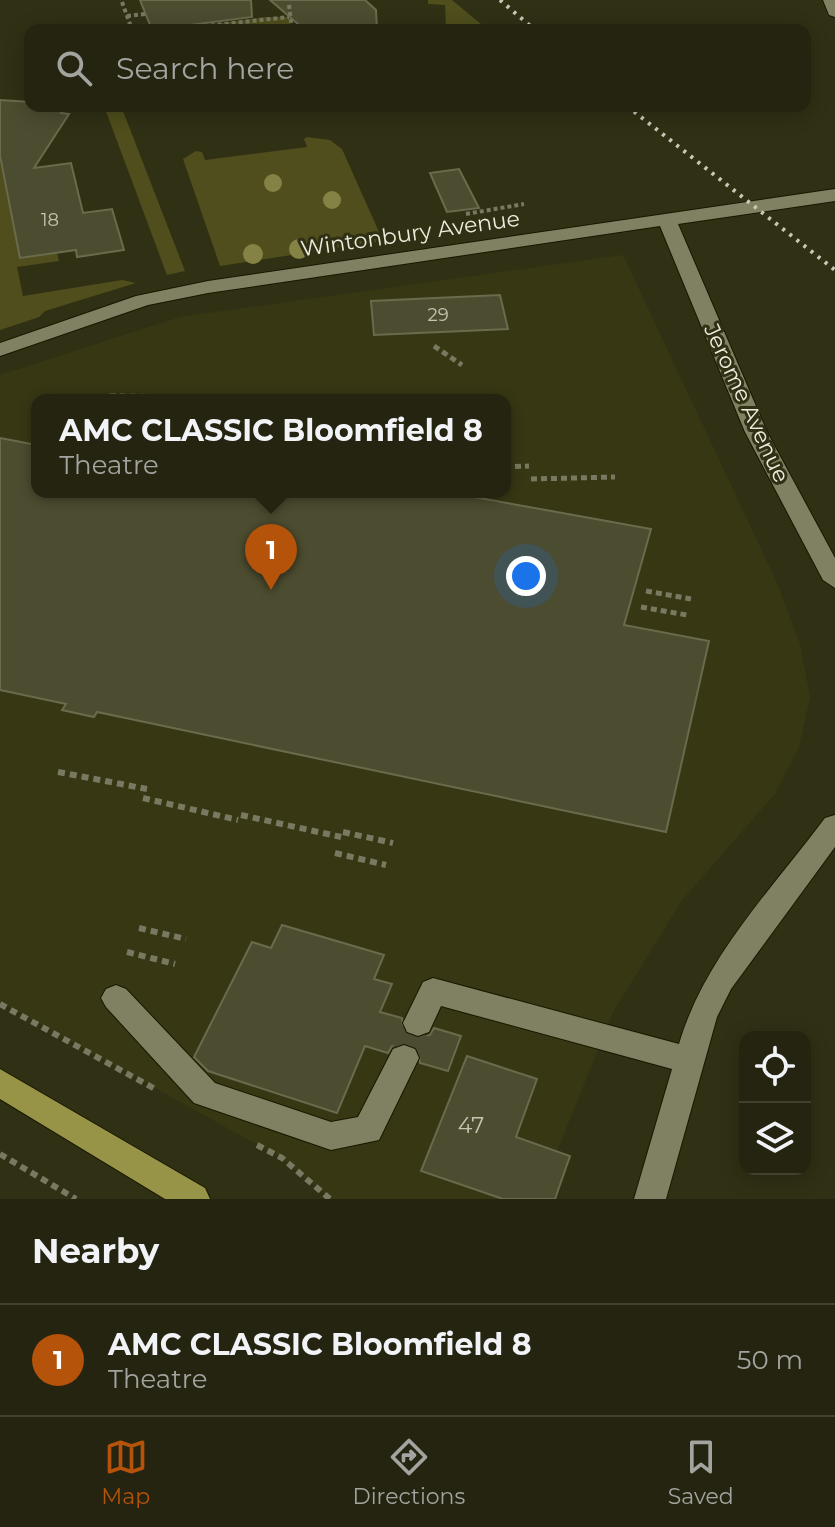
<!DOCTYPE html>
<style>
:root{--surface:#242410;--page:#30301e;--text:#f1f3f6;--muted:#a3a49f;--line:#414130;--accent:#b45309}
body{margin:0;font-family:Montserrat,sans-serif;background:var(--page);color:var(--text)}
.controls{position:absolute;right:24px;bottom:24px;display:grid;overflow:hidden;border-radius:16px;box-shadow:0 4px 20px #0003}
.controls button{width:72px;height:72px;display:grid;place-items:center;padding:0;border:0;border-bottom:2px solid var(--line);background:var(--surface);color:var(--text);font:40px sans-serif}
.you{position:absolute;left:526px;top:576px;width:28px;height:28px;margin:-20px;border:6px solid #fff;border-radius:50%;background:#1a73e8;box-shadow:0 0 0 12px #1a73e833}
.badge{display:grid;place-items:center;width:52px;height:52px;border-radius:50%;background:var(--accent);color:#fff;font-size:26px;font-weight:700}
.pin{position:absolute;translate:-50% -66px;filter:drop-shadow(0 2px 4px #0008)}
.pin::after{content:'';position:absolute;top:42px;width:28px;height:24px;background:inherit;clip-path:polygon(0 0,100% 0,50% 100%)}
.popup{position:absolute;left:31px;top:394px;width:480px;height:104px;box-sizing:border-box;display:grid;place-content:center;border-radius:16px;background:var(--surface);filter:drop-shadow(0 2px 6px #0005);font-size:26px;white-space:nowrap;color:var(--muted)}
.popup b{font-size:30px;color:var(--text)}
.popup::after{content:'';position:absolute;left:50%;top:100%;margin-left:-16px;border:16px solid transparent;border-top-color:var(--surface)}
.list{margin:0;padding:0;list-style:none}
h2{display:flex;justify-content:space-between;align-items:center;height:104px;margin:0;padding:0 32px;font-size:34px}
h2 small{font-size:26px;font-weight:400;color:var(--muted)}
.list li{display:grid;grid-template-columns:52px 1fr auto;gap:24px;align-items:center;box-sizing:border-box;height:112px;padding:0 32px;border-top:2px solid var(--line)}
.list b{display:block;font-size:30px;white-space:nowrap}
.list p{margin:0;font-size:26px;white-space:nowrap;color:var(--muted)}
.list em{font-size:26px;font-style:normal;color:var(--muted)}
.icon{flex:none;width:44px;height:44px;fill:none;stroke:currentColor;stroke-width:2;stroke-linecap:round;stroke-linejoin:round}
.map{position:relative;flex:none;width:835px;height:1199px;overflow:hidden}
.search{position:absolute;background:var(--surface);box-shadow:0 4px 20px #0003;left:24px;right:24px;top:24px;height:88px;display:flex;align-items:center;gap:20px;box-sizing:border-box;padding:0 28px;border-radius:16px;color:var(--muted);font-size:30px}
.sheet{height:216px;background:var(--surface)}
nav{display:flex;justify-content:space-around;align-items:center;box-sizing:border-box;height:112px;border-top:2px solid var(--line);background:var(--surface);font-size:22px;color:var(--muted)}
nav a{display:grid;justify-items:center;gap:4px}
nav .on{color:var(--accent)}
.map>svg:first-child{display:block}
.built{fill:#383714;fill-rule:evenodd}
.green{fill:#4f4e1c}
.building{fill:#4c4c30;stroke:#6a6a4d;stroke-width:2}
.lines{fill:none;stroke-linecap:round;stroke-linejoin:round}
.minor-tunnel{stroke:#4c4c33;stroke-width:29;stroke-dasharray:29 14;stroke-linecap:butt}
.minor-casing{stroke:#181700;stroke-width:2}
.major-casing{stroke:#181700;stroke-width:2}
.path-far2{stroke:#797962;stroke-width:4;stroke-dasharray:4 3;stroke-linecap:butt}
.path-far1{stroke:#797962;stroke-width:5;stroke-dasharray:6 4;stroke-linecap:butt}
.path{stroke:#797962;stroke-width:6;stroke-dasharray:7 5;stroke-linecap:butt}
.minor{fill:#808062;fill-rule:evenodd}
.major{fill:#979447;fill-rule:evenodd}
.rail{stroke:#c8c8b6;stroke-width:4;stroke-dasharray:3 6;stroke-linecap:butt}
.tree{fill:#848244}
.labels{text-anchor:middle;stroke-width:6;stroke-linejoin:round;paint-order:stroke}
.number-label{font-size:18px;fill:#c4c4b1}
.street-label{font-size:22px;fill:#ececdc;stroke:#303015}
.near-number-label{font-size:22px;fill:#c4c4b1}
</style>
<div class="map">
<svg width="835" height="1199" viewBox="0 0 835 1199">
<rect width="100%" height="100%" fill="#303015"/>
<path class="built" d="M623,255L777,583L800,644L810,697L799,747L775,794L683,899L613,1012L538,1199H330L281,1158L0,1002V375L180,317ZM37,400H505V492H37Z"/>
<g class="green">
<polygon points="428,0 452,0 488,30 428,30 446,27 445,5 428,4"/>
<polygon points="265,17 289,17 292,30 169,30"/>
<polygon points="104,106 121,106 185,271 167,275"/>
<polygon points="307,137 330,140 342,149 383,241 220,266 183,159 196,151 202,152 205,160 307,147 304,139"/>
<polygon points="0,162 20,258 57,253 59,261 17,267 23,296 122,280 136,283 45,311 39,317 0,330"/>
</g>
<g class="building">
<polygon points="140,0 251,0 252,17 152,30"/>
<polygon points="270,0 365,0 376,10 377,30 305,30"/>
<polygon points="0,100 30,102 30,106 65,106 61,113 69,114 34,168 71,163 83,213 112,209 124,250 77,257 76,250 20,258 0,156"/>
<polygon points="459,169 479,208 447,212 430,173"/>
<polygon points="500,295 508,329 374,335 371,301"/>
<polygon points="0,438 37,445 37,492 446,492 651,529 624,625 709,641 666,832 97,712 94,717 62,710 66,704 0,690"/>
<polygon points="282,925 384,955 374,979 392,984 380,1012 402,1018 404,1033 417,1039 430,1035 434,1028 461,1036 448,1071 420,1063 418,1048 405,1042 392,1046 388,1053 365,1046 337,1113 208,1071 194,1057 252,942 271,948"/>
<polygon points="467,1056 537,1079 516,1137 570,1156 555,1199 503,1199 421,1171"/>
</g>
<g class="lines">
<polyline class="minor-tunnel" points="404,1058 418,1023"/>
<defs>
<g id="minor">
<polygon points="823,0 835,0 835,17 829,15"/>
<polygon points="835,189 835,201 678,224 767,432 835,558 835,588 823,580 745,432 660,226 208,293 148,305 0,356 0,343 136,296 208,281"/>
<path d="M835,815V847L731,989L717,1017L666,1199H634L672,1069L441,1006L429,1032L418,1036L407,1032L403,1023L423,982L433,978L679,1044C704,958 772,889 825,818Z"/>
<polygon points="116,985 126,989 215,1083 331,1122 358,1117 393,1049 404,1045 415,1049 419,1058 379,1140 331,1150 194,1103 106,1007 101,998 106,989"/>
</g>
<polygon id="major" points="0,1069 205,1188 210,1199 165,1199 0,1099"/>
</defs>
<use href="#minor" class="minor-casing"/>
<use href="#major" class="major-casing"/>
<g class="path-far2">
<polyline points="122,2 132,30"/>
<polyline points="289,5 292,30"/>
<polyline points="127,16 145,14"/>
<polyline points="169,30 289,17"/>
<polyline points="466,214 524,204"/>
</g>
<g class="path-far1">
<polyline points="434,346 462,365"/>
<polyline points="110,396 195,397"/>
<polyline points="505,467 529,466"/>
<polyline points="531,479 615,477"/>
<polyline points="646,591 691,599"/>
<polyline points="641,607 687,615"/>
</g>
<g class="path">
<polyline points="58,772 147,789"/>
<polyline points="143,798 238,820"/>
<polyline points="241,815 341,837"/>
<polyline points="343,832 393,843"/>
<polyline points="335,853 386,865"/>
<polyline points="139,928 186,939"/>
<polyline points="127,952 175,964"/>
<polyline points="0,1004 157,1090"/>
<polyline points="257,1145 282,1158 330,1199"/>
<polyline points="0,1154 76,1199"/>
</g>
<use href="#minor" class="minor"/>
<use href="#major" class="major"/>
<g class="rail">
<polyline points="500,0 535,30"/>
<polyline points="627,106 835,270"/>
</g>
</g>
<g class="tree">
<circle cx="273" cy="183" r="9"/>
<circle cx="332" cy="200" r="9"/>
<circle cx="299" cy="249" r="10"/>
<circle cx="253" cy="254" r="10"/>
</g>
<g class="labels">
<g class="number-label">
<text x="50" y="226">18</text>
<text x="438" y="321">29</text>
</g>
<g class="street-label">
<text transform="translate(410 233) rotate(-8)" y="8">Wintonbury Avenue</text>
<text transform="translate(747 403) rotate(65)" y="8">Jerome Avenue</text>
</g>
<g class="near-number-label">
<text x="471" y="1133">47</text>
</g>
</g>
</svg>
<div class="controls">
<button><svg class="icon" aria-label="locate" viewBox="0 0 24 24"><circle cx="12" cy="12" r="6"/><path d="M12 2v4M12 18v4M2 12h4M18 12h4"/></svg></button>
<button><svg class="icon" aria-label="layers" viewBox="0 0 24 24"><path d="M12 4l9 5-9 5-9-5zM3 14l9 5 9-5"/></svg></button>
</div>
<div class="you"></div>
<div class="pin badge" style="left:271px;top:590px">1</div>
<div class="popup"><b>AMC CLASSIC Bloomfield 8</b>Theatre</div>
<div class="search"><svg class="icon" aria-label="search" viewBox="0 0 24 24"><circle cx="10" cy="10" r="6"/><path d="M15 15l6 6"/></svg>Search here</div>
</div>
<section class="sheet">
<h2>Nearby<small></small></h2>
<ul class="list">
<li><span class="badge">1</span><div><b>AMC CLASSIC Bloomfield 8</b><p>Theatre</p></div><em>50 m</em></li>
</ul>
</section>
<nav>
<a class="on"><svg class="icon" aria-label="map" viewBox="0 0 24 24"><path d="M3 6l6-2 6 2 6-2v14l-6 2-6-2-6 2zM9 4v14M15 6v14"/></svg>Map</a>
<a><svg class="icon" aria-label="directions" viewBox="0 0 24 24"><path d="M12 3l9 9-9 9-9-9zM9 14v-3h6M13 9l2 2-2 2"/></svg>Directions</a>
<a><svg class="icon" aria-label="saved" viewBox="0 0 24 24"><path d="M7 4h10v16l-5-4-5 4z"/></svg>Saved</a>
</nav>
